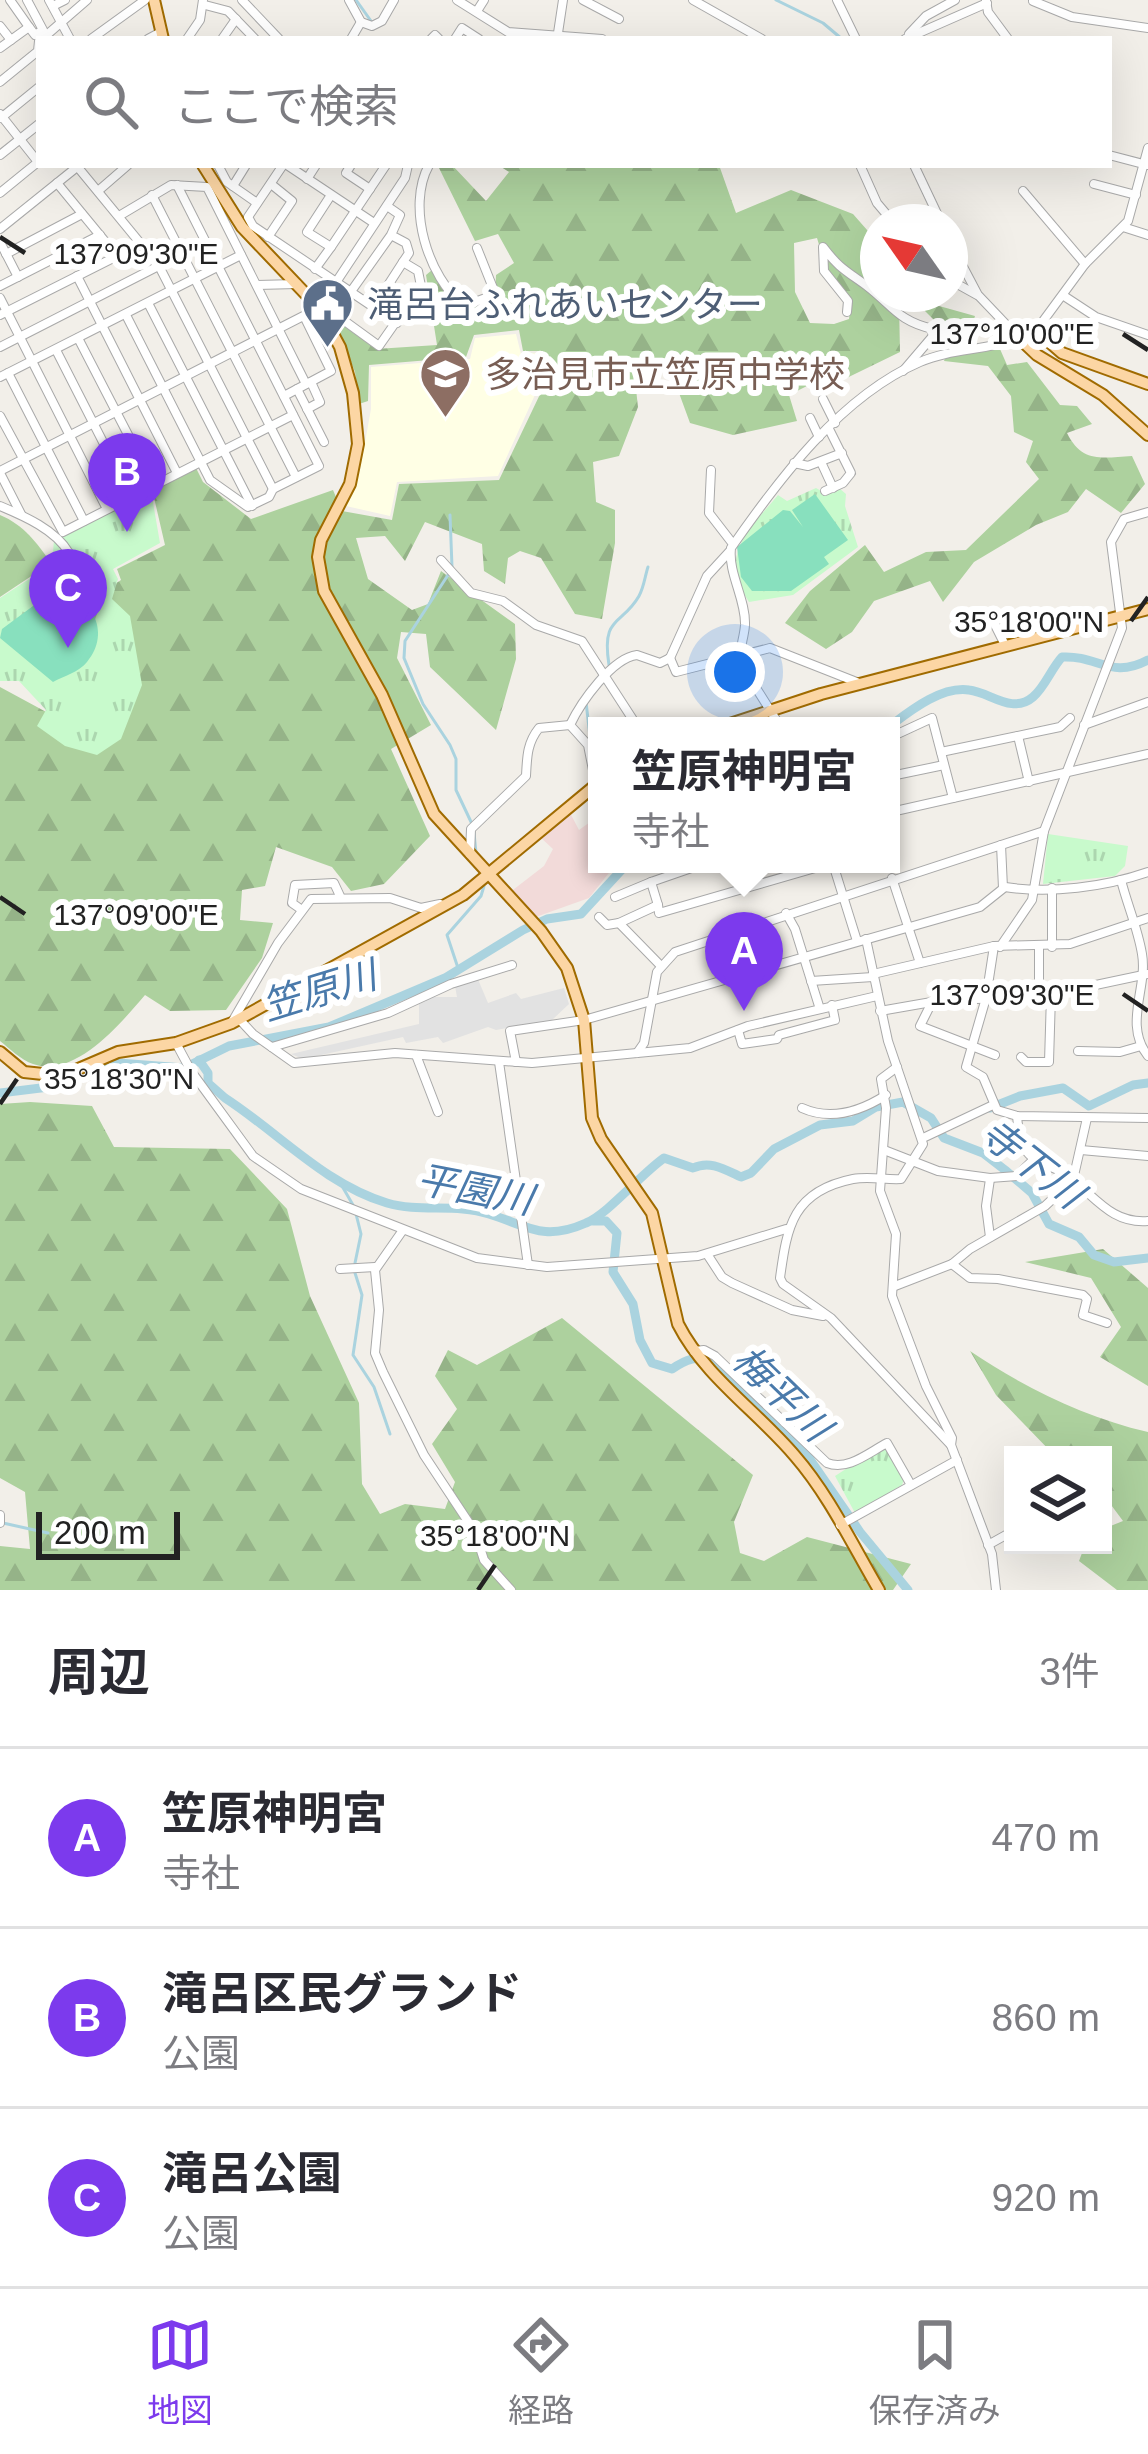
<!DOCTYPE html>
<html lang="ja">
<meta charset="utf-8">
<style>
:root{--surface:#fff;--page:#f7f7f7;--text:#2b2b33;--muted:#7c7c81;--line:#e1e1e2;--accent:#7c3aed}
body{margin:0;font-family:Arial,"Noto Sans JP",sans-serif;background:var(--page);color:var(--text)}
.controls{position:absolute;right:36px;bottom:36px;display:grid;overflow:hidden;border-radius:0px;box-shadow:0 12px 48px #0002}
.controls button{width:108px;height:108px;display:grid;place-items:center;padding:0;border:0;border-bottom:3px solid var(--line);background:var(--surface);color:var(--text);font:60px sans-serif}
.compass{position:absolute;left:860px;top:204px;width:108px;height:108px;border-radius:50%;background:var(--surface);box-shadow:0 12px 48px #0002;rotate:304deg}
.scale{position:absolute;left:36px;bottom:30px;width:144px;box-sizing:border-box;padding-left:12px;border:6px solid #222;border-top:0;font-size:33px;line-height:42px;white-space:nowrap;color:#222;-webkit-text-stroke:9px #fff;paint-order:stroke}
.you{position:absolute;left:735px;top:672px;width:42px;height:42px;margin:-30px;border:9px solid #fff;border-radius:50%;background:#1a73e8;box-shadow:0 0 0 18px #1a73e833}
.badge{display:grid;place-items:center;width:78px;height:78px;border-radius:50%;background:var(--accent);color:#fff;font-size:39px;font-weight:700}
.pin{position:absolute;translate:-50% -99px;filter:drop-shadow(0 3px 6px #0008)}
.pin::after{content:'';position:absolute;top:63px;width:42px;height:36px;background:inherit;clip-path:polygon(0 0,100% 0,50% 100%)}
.popup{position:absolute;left:588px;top:717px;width:312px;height:156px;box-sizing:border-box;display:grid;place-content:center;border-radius:0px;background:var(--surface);filter:drop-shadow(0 3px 9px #0005);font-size:39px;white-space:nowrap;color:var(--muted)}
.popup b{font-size:45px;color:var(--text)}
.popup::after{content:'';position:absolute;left:50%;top:100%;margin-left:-24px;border:24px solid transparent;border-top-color:var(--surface)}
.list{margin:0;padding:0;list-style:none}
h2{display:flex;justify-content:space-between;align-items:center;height:156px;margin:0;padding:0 48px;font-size:51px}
h2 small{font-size:39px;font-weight:400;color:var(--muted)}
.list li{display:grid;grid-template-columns:78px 1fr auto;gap:36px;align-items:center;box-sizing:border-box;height:180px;padding:0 48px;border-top:3px solid var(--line)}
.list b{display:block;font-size:45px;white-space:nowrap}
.list p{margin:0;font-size:39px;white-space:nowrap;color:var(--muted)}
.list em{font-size:39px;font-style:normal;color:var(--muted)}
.icon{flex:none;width:66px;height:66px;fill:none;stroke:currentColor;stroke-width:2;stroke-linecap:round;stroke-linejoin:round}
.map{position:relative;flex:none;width:1148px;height:1590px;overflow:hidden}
.search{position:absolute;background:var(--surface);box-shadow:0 12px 48px #0002;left:36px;right:36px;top:36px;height:132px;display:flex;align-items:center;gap:30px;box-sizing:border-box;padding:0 42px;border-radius:0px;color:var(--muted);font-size:45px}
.sheet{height:696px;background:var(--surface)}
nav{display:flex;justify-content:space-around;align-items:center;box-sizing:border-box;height:168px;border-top:3px solid var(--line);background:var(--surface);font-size:33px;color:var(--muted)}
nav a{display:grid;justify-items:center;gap:6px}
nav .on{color:var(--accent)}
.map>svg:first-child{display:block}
.commercial{fill:#f2dad9}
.education{fill:#ffffe5}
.forest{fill:url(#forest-firs);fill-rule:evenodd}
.park{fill:url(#park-tufts)}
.pitch{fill:#88e0be}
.parking{fill:#e2e2e2}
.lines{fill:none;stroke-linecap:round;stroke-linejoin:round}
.stream{stroke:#aad3df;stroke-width:3}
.river{stroke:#aad3df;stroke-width:9}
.minor-casing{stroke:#a9a9a9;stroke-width:10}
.major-casing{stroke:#a06b00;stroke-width:14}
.minor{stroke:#fff;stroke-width:8}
.major{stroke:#fcd6a4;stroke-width:10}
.ticks{fill:none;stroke:#222;stroke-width:4.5}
.labels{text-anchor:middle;stroke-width:12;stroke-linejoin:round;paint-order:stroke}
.service-label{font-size:36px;fill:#4e5e75;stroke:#fff;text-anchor:start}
.education-label{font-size:36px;fill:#785e54;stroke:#fff;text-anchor:start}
.water-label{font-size:39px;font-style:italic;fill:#4a7aab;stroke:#fff}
.ticks-label{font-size:30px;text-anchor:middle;fill:#222;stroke:#fff;stroke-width:12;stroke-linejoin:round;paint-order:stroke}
</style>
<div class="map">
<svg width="1148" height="1590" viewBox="0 0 1148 1590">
<defs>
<pattern id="forest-firs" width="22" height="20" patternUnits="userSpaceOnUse" patternTransform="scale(3)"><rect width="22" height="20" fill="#add19e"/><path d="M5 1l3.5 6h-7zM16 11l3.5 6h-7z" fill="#95b388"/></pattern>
<pattern id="park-tufts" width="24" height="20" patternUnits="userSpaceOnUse" patternTransform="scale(3)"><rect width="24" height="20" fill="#c8facc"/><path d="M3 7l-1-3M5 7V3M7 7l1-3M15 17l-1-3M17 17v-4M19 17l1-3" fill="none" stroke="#acd6af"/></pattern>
</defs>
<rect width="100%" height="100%" fill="#f2efe9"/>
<polygon class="commercial" points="569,811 579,830 597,817 597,864 616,864 589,898 533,918 509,893 544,866 553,849 539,836"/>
<polygon class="education" points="516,334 521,354 540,353 539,386 498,476 397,482 390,516 346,506 360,470 371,409 371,367 470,359 475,338"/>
<g class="forest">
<path d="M443,165H452L486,201L509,172L498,165H719L736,213L791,190L853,214L875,239L863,247L873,265L878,263V294H921L932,304L975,316L965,347L1000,349L1007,365L1027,362L1060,405L1077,406L1092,424L1067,433C1082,463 1101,458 1132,456L1145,484L1121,513L1086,489L1068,512L1036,525L974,562L943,602L930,581L874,601L852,632L826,649L785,623L810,591L865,545L884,572L926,552L966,550L1039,479L1026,462L1033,441L1014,432L1011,396L988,366L944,361L952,338L911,297L899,303L900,352L820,391L811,384L789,395L797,421L733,435L690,423L668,363L634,371L638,407L619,456L593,462L596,502L615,510V543L602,619L575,614L541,558L520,551L508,558L505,584L484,571L482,544L425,522L405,561L385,536L356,538L368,579L412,610L428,604L441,571L515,624L516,659L496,730L430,667L426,634L401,632L397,658L431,725L391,749L430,836L384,884L351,891L332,867L276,847L265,886L242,890L240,920L273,923L262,958L226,1010L170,1011L145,995C121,1023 75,1079 33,1064C21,1060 9,1048 0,1041V687L61,720L104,591L121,580L117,569L165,545L152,489L195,466L203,482L251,519L333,490L342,511L392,520L399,484L499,480L543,388V351H523L519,330L474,335L466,357L369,365L368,401L359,404L355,372L334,319L376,349L437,345L426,275L432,270L460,312L495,298L496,275L514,263L498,234L475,241L439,168ZM817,238L827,271L851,301L849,319L834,324L810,323L795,292L794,243Z"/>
<path d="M0,515C24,525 37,543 51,563L0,597Z"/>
<polygon points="30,1102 92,1106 114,1147 230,1149 287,1209 310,1296 359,1403 362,1484 380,1514 405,1504 445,1509 455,1482 432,1444 457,1409 435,1376 448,1350 477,1365 562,1318 753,1475 734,1522 740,1553 764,1561 807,1537 911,1564 893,1590 0,1590 0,1546 30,1549 25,1492 0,1478 0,1104"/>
<polygon points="1103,1249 1148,1288 1148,1386 1100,1357 1121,1327 1091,1278 1025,1262"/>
<path d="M970,1351C1025,1388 1084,1417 1148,1432V1590H1117L1079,1561L1085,1545H1103V1529L1123,1521L1103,1494V1455H1054L996,1395Z"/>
</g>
<g class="park">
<path d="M816,488L823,492L839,488L846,494L845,506L858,547L793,595L749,602C718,555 748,531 778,495L787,501Z"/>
<polygon points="151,491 160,543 113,569 118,579 112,599 130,616 142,685 121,739 97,755 65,746 37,726 46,710 19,681 0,681 0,598 52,564 54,540"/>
<polygon points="1048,834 1128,846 1125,866 1115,876 1043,884"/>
<polygon points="883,1445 904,1479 902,1485 855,1513 835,1476"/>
</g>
<g class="pitch">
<polygon points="815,494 848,540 824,557 829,564 791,591 752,591 741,577 737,547 783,510 790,511 803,527 792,510"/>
<path d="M56,589C90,595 113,631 87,662C79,672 64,676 53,682L0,638L2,629Z"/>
</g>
<polygon class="parking" points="477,977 488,1003 516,993 521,999 564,988 569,1004 552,1020 496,1030 488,1027 443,1043 438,1037 406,1043 403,1037 303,1059 291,1054 419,1024 419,1004 432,997 457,997 455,986"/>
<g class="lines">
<g class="stream">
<polyline points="356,0 371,21"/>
<polyline points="776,0 823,23 842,39"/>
<polyline points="450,515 452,567"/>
<polyline points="448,575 405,641 404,658 423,704 450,745 456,759 456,790 472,824"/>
<path d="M609,665C601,615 622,626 639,596C644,587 645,576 648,567"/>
<polyline points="586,702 591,745"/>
<polyline points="474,833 476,853"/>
<polyline points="459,971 447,935 481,896 484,886"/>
<polyline points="342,1186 353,1205"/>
<polyline points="355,1263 361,1234 356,1214"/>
<polyline points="355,1273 362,1295 353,1355 374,1387 390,1434"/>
<polyline points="3,1523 48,1533"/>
</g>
<g class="river">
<path d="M890,726C910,711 941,686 969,690C990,692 1012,715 1033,697C1045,687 1051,669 1062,657C1098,655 1111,680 1148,660"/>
<path d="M199,1060L208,1073V1083L225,1098C279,1133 324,1184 387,1203C420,1213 455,1203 489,1214C528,1226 543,1242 586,1223C608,1214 640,1175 664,1158L693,1168C710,1160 724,1169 741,1177L751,1173L774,1149L820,1125L853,1121L876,1107L903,1102L931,1118L944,1138L983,1153L1005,1170L1032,1193L1049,1224L1079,1237L1094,1255L1114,1262L1148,1258"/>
<polyline points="0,1093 65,1085 105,1062 184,1068 229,1046 329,1027 445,978 523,930 547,919 581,914 627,864"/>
<polyline points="990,1108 1020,1096 1063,1088 1089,1106 1133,1085 1148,1083"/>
<path d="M593,1221H606L617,1233L613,1272L633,1304L640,1340L652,1363L672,1369C685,1360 698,1354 713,1362L809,1458L860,1532L908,1590"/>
</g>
<defs>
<g id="minor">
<polyline points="10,0 29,27"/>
<polyline points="49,0 70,39"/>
<polyline points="242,0 279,39"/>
<polyline points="349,0 361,22 372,26 382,21 394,0"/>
<polyline points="457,0 508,32 602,39"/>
<polyline points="583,0 619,19"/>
<polyline points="693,0 762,39"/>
<polyline points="837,0 856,39"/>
<polyline points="986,1 988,12 1008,39"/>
<polyline points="1033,1 1072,17 1148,28"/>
<polyline points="205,5 228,11 255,39"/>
<polyline points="53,6 65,0"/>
<polyline points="477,11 484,0"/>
<polyline points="0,26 11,40"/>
<polyline points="558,33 563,0"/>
<polyline points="909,34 926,16 955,0"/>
<polyline points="42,39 87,0"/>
<polyline points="91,39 145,0"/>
<polyline points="148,39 161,32"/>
<polyline points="187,39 200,20 203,0"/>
<polyline points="222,39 236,19"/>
<polyline points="351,39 361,22"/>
<polyline points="431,39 435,35 439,39"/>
<polyline points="455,39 462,28 479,39"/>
<polyline points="905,39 987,3"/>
<polyline points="0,48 29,27 35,35 43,30 27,0"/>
<polyline points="0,82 38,51 39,41"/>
<polyline points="0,114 38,162"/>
<polyline points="1,118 39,87"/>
<polyline points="0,155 39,124"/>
<polyline points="1109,155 1147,165"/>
<polyline points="76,165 159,266 273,489"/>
<polyline points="218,165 227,182 257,203"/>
<polyline points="283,165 248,217 253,226 397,323"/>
<polyline points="287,165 374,223"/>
<polyline points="351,165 346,173 370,189"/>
<path d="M429,165C406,207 428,277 464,306L491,296L493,288L477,248"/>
<polyline points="860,165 877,203 893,222"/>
<polyline points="914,165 941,222"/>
<polyline points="307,179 316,165"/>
<polyline points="57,183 117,256"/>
<polyline points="1094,184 1136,195"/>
<polyline points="233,186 246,165"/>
<polyline points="98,191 128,165"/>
<polyline points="1023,191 1085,264"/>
<polyline points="0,193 38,162"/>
<polyline points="152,195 296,477"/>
<polyline points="387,206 400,215 391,235 406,243 409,253 403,262 418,271 421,286 379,346 335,314 391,235"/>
<polyline points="119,216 171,185 207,187 306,384"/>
<polyline points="1123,227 1148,235"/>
<polyline points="0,229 77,167"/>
<polyline points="268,237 292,201 271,184"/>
<polyline points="0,242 18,277"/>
<polyline points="331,247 386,165"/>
<polyline points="6,254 82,214"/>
<polyline points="315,269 331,247 307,232 331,195"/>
<polyline points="77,276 177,473"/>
<polyline points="950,280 977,295"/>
<polyline points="257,285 297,284"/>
<polyline points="0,286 100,235"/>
<polyline points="1064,296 1096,317 1148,335"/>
<polyline points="0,298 107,509"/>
<polyline points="148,303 252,506"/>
<polyline points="374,307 403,262"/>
<path d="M847,312L848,301L824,271L823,247C839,268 845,270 867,286C893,306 898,321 933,329L932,337L903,371"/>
<polyline points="0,315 141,244"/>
<polyline points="126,315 210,480 248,507 269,497 273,489 319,466 177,185"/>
<polyline points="1035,332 1085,264 1128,221 1148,148"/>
<polyline points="78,338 154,485"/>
<polyline points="0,347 182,254"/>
<polyline points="56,350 131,497"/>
<polyline points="8,373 84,521"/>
<polyline points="0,377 241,255"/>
<polyline points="297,389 324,442"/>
<polyline points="284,396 331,371 304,316"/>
<polyline points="823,399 835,423"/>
<polyline points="307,409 320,402 311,382"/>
<polyline points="0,416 63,532 293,415"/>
<polyline points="810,418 819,437"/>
<polyline points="821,462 833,488"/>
<polyline points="794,463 808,466 842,453"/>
<polyline points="711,470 709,513 733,544"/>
<polyline points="0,471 319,308 405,178 408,165"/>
<polyline points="0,473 21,514"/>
<polyline points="825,491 843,483 851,473 829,429"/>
<path d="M0,506C24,516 56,530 69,553"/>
<polyline points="441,560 471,593 503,601 536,625 582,641 637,726"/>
<polyline points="990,615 1005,645"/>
<polyline points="670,658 676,672 770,648 859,683"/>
<polyline points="670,658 707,576 730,551"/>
<path d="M570,725C581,702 612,658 637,655L660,663L670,658"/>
<polyline points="570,725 588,745 596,785"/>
<polyline points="1084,725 1148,702"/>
<path d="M780,726L741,664C738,650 744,640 745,625C746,599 728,574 731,548C779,479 841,396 920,362C952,348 987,351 1019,338L978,295L950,242"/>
<polyline points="817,726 821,725"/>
<polyline points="1018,736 1029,782"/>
<polyline points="891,737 932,718 953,798"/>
<polyline points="941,752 1060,727 1070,718"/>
<polyline points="891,776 944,765"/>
<polyline points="891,812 1148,754"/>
<polyline points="1001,845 1003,888"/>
<path d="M470,854L471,829L526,776C527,757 527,743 539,728L570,725"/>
<polyline points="833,864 857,941"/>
<polyline points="892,878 920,963"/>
<path d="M1121,880C1127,904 1138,929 1142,954C1148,988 1123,1024 1148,1056"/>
<polyline points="615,897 651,882"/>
<polyline points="658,905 659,913 829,864"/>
<polyline points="302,910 292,903 295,885 334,883 340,896"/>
<polyline points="786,913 795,929 819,1006"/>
<polyline points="599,917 607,925 619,923"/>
<path d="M866,939L888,1041L923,1144L901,1179C886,1180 869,1176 853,1179C793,1191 787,1226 780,1278L783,1284L831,1318L951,1445"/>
<polyline points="994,946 986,998 966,1067 983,1077 997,1110 1017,1116 1148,1118"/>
<polyline points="1000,947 1032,900 1044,831 1122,628 1111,542 1124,519 1148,512"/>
<polyline points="1052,947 1052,888"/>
<polyline points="1039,948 1039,997"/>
<polyline points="660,965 619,923 658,905 651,882 703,864"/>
<polyline points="873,974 994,946 1070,944 1148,918"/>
<polyline points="811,981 873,977"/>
<polyline points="932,1002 920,1026 995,1055"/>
<polyline points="880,1011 943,1000 1039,997 1148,974"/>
<polyline points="240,1020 253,1034 294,1063 395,1053 532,1063 690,1048 748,1026 877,996"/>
<polyline points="232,1022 278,943 311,899 390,898 421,908 440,904"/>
<polyline points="738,1030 742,1044 777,1039 779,1035 835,1020 832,1005"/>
<polyline points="176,1043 191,1071 253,1156 301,1189 477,1258 547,1267 698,1256 786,1229"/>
<polyline points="272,1047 388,1013 451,984 512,965"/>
<polyline points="1078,1051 1120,1052 1141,1046"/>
<polyline points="637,1053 644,1043 657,972 675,952 1044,831"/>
<polyline points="416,1055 438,1112"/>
<polyline points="1021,1057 1026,1062 1049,1062 1051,995"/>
<polyline points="499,1062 528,1265"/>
<path d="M516,1062L510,1031L584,1020L980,907L1005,887C1050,894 1105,887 1148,872"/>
<polyline points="897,1067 881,1079 886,1108 880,1191 896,1234 892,1296 926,1386 952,1438 951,1445 992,1554 996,1590"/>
<path d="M802,1108C831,1121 861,1111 886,1095"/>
<path d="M1017,1116C1018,1128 1020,1143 1027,1152C1037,1165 1057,1167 1068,1176C1095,1196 1111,1224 1148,1221"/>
<polyline points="923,1138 993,1105"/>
<polyline points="884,1150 938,1171 990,1178 1017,1176 1035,1158"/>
<polyline points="1081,1150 1148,1156"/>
<polyline points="990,1179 986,1206 990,1237"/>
<polyline points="403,1230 375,1270 379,1310 375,1353 383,1372 424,1455 475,1532 484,1560 511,1590"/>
<polyline points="707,1254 722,1277 732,1283 792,1310 823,1316"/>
<polyline points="952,1264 970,1278 998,1279 1083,1295 1087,1299 1083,1315 1107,1323"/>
<polyline points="340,1269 375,1267"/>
<polyline points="895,1286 952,1264 970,1249 1045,1206 1073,1180 1087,1118"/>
<path d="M694,1351L704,1350L715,1356L827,1463C848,1471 868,1453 887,1443L911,1485"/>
<polyline points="0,1515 0,1523"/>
<polyline points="840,1525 957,1460"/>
<polyline points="988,1545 1013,1531"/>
</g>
<g id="major">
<polyline points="154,0 163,39"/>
<path d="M203,165L242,227L319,308L340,347L353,393L358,444L350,484L321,540L318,557L324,591L382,695L434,814L541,931L567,968L584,1020L592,1118L601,1139L652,1213L678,1324C705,1377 757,1411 795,1456C829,1495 853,1546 879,1590"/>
<polyline points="1148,384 1062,353 1039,333 1019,338 1037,355 1103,395 1148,435"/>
<polyline points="724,726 821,694 1148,609"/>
<polyline points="0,1052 24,1072 62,1076 118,1052 176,1043 232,1023 463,895 597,784"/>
</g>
</defs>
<use href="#minor" class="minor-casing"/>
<use href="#major" class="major-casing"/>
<use href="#minor" class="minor"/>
<use href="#major" class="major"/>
</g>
<path class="ticks" d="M0,237L25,253M1123,334L1148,350M1131,621L1148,597M0,897L25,914M1123,994L1148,1011M0,1104L17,1079M478,1590L495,1565"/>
<defs>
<symbol id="civic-pin" viewBox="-11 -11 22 30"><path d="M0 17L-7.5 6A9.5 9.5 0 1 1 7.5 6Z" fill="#5c6f8a" stroke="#fff"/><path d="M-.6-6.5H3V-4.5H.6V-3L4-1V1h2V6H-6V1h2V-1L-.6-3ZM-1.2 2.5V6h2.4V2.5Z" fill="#fff"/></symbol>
<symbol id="school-pin" viewBox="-11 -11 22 30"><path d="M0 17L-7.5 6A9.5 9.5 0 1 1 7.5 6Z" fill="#8d6e63" stroke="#fff"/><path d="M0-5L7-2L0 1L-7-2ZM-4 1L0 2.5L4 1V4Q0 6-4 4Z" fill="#fff"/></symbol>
</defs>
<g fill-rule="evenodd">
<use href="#civic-pin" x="298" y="274" width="59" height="81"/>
<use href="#school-pin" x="416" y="344" width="59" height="81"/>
</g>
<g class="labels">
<g class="service-label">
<text x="367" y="317">滝呂台ふれあいセンター</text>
</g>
<g class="education-label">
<text x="485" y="387">多治見市立笠原中学校</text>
</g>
<g class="water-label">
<text transform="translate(319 990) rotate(-17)" y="14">笠原川</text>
<text transform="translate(1032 1163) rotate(38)" y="14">寺下川</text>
<text transform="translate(475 1189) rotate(11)" y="14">平園川</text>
<text transform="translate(782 1393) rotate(44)" y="14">梅平川</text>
</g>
</g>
<g class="ticks-label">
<text x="136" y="264">137°09'30"E</text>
<text x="1012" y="344">137°10'00"E</text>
<text x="1029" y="632">35°18'00"N</text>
<text x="136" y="925">137°09'00"E</text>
<text x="1012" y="1005">137°09'30"E</text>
<text x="119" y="1089">35°18'30"N</text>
<text x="495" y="1546">35°18'00"N</text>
</g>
</svg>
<div class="controls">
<button><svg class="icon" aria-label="layers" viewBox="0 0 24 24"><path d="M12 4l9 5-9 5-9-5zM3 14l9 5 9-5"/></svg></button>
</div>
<svg class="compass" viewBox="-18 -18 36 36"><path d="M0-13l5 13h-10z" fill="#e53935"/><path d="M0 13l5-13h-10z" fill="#7c7c81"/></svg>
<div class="scale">200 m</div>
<div class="you"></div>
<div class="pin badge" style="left:744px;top:1011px">A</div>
<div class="popup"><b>笠原神明宮</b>寺社</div>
<div class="pin badge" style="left:127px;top:532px">B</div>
<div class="pin badge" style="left:68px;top:648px">C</div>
<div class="search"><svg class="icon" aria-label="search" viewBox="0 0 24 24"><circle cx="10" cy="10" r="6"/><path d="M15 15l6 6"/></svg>ここで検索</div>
</div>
<section class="sheet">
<h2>周辺<small>3件</small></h2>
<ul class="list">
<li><span class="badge">A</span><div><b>笠原神明宮</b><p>寺社</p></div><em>470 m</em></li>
<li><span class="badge">B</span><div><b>滝呂区民グランド</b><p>公園</p></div><em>860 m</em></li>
<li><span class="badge">C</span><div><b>滝呂公園</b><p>公園</p></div><em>920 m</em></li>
</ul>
</section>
<nav>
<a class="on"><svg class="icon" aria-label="map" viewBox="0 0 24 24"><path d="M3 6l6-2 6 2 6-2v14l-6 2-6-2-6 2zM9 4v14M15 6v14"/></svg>地図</a>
<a><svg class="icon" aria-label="directions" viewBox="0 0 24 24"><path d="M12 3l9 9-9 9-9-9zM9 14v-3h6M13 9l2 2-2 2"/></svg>経路</a>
<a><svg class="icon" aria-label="saved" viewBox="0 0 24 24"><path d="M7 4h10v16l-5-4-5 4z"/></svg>保存済み</a>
</nav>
